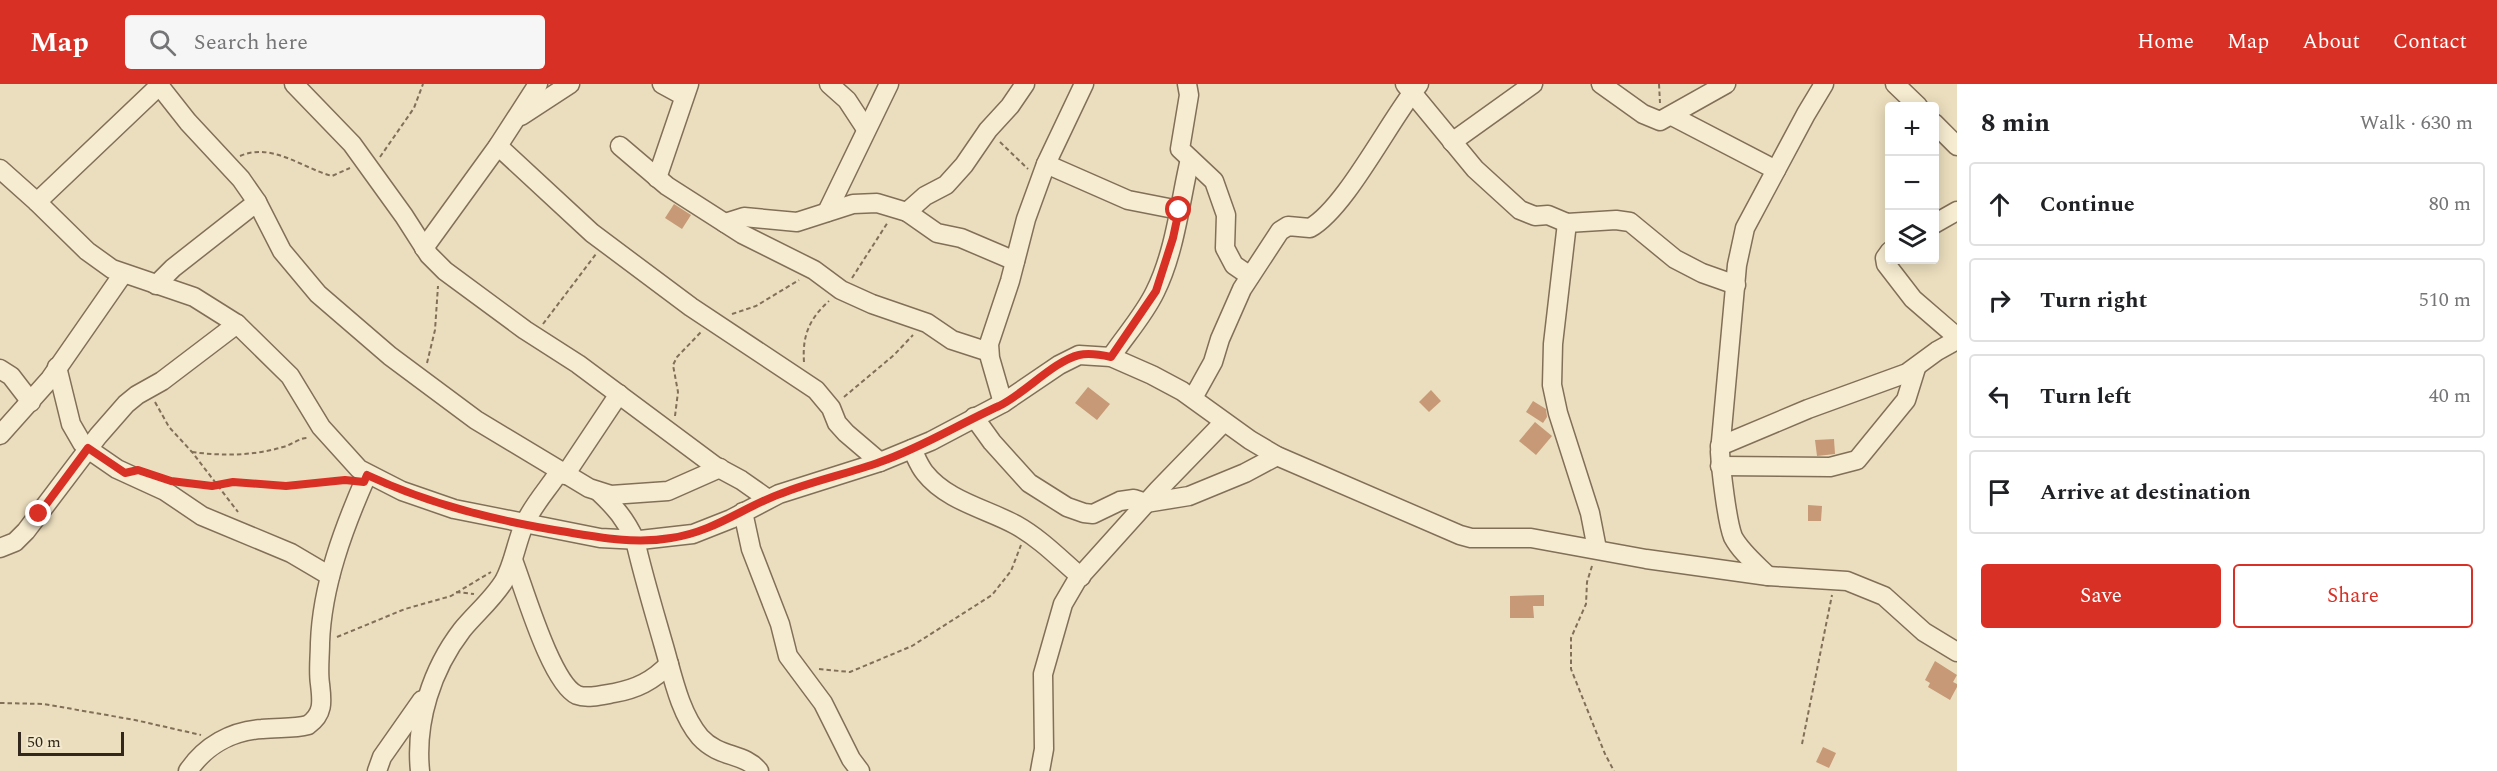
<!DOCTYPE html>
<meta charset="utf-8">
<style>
:root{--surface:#fff;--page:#f6f6f6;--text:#202124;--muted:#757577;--line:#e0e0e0;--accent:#d93025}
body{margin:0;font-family:Spectral,serif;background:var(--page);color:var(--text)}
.controls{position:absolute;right:18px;top:18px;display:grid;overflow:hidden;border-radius:6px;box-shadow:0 3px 15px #0003}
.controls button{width:54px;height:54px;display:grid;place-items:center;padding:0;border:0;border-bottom:2px solid var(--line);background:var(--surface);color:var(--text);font:30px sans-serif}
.scale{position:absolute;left:18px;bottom:15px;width:106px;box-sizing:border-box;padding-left:6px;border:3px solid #32271c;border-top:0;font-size:16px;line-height:21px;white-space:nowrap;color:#32271c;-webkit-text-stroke:4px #f3e9cd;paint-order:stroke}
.stop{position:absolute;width:18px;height:18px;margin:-14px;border:4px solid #d93025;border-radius:50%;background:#fff}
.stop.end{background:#d93025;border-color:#fff;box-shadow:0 2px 6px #0008}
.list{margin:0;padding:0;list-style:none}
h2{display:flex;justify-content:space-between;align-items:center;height:78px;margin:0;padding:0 24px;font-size:26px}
h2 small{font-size:20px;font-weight:400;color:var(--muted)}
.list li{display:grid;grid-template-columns:39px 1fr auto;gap:18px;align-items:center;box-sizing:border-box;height:84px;margin:0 12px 12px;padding:0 12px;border:2px solid var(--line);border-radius:6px}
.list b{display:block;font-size:22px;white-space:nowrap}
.list em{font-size:20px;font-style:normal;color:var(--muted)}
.actions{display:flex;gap:12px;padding:18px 24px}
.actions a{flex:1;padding:14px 0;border:2px solid var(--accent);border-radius:6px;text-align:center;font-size:21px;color:var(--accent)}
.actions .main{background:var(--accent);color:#fff}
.icon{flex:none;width:33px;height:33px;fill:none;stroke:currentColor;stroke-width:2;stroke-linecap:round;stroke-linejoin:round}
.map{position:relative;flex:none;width:1957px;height:687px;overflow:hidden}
header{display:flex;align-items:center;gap:36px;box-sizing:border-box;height:84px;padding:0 30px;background:var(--accent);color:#fff}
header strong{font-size:28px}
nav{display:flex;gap:33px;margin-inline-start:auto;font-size:21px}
.search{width:420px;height:54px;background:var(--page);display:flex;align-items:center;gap:15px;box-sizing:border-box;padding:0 21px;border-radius:6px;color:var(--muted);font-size:22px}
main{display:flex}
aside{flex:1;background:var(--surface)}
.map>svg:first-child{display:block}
.building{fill:#c79976}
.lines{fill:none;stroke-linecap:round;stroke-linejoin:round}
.minor-casing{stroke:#826f58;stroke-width:21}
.path{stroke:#826f58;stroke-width:2;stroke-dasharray:4.5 3;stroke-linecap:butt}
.minor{stroke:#f6ecd1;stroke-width:18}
.route{stroke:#d93025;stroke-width:8}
</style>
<header>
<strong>Map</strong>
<div class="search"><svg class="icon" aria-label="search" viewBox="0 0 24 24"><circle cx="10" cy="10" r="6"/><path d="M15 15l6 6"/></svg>Search here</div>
<nav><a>Home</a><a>Map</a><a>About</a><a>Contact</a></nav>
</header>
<main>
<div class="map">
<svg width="1957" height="687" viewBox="0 0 1957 687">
<rect width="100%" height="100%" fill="#ebdebe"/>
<g class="building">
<polygon points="674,120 691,131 682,145 665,134"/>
<polygon points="1088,303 1110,320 1097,336 1075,319"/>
<polygon points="1431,306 1441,317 1429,328 1419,318"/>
<polygon points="1533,317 1546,325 1547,333 1543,339 1526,328"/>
<polygon points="1535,338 1552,352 1536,371 1519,357"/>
<polygon points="1834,355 1835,370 1817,372 1815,356"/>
<polygon points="1808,421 1822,422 1821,437 1808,437"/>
<polygon points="1544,511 1544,522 1533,522 1534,534 1510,534 1510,512"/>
<polygon points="1935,577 1957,591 1953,598 1957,600 1957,603 1950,616 1928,603 1930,599 1925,596"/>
<polygon points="1823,663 1836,669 1829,684 1816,678"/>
</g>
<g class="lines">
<defs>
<g id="minor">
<polyline points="158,0 188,38 241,95 257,118 282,167 318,210 390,272 476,336 589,404 611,411 668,407 720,384"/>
<polyline points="294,0 352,60 404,132 429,171 445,187 525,246 578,280 715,382 741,396 768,415"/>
<polyline points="662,0 684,12"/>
<polyline points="829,0 847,16 866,45"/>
<polyline points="1187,0 1189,11 1180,65 1214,97 1226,131 1225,164 1234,181 1250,192"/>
<polyline points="1405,0 1475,85 1520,126 1535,132 1548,131 1567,139 1616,136 1630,138 1675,175 1702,189 1736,201"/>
<polyline points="1601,0 1643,30 1660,37 1726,0"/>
<polyline points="1895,0 1918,22"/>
<polyline points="521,32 570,0"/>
<polyline points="1672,32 1776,86"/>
<polyline points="1934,39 1957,62"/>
<polyline points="1452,58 1533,0"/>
<polyline points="498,62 592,149 691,223 816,306 831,324 837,339 846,349 880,378"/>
<polyline points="620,62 667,102 742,150 814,186 841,206 872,220 927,239 952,256 989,268"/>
<polyline points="1046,80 1128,116 1179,126"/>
<polyline points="0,85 37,118 87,167 112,185 194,213 237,240 290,292 321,343 359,385 402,407 454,425 600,454 640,456 693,450 731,435 779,410 880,378 931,357 1003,319 1059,281 1079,271 1111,273 1152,291 1182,307 1250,356 1277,372 1460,451 1471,454 1531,454 1646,475 1768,492 1847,497 1884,512 1924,548 1957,568"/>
<polyline points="657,94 689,0"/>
<polyline points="37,118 159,2"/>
<polyline points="827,128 889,0"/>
<polyline points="907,128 925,112 946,101 964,81 988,46 1010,22 1025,0"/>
<polyline points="725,139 744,133 797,138 853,120 877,119 907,128 937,149 961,154 1015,177"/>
<polyline points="1567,139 1553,260 1552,301 1558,329 1590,429 1597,465"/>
<polyline points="1934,140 1957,127"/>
<polyline points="424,164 498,62 538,0"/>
<polyline points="1890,167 1885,174 1886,180 1913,215 1957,253"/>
<polyline points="156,201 173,184 257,118"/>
<path d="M1111,273C1125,252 1144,231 1155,208C1175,168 1180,118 1190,75"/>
<polyline points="57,283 71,340 82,359 88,365 117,385 165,407 202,432 291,469 330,492"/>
<polyline points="0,285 11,292 31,318"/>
<path d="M1193,314L1213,278L1220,255L1242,205L1280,147L1288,142L1310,144C1346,124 1390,35 1419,0"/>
<polyline points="1003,319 990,274 989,260 1010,197 1026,135 1046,80 1084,0"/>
<polyline points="974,333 992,358 1029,399 1067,423 1084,429 1093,430 1120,417 1134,415 1146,419 1189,412 1245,389 1277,372"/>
<polyline points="0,351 50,295 123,190"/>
<polyline points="1720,362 1808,325 1907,289 1937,267 1957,256"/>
<path d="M912,365C916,373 919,382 925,389C947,417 987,425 1016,441C1041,455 1060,475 1081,493"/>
<polyline points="1720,382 1830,383 1857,376 1906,316 1916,284"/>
<polyline points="565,391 619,310"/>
<path d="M599,408C615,423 626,436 635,456C643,491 653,524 663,559C672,589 679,628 700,653C720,675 744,668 759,687"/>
<polyline points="743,428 751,465 780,540 788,572 823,619 851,675 860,687"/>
<polyline points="0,464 15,458 26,447 98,352 126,320 137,311 162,297 237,240"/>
<path d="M513,476C524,504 551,599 577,611C587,615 603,611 614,609C636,605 653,597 669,580"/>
<path d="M1768,492C1756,480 1741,468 1733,453C1727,438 1721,386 1720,368L1737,181L1745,144L1806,30L1824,0"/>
<path d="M188,687C205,662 231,647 262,645C278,643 293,645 308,641C324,630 322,617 320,600C318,587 320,572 320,559C322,501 344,443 367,391"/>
<polyline points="377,687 382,673 422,616"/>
<path d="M420,687C415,637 432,585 462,546C476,529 493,515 504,497C514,479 516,459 524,441C532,422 548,405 559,388"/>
<polyline points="1040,687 1044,665 1043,590 1063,520 1077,496 1158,406 1224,338"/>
</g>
</defs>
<use href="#minor" class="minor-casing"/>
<g class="path">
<polyline points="1659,0 1660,19"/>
<polyline points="1000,58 1028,85"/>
<path d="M240,72C272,58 302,84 332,92L350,84"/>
<polyline points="380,73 414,24 423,0"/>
<polyline points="852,194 888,138"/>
<polyline points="732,230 756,222 799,196"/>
<polyline points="543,240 596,170"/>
<path d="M804,278C802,251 810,234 829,217"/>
<polyline points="427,279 435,246 438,202"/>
<polyline points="844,313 894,271 913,251"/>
<polyline points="155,318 169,343 192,368 238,428"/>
<polyline points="675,332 678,308 673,281 677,273 701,248"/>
<path d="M192,368C222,372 253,372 283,363C292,361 300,353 309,354"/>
<polyline points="182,399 212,402 244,398 286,402 346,396"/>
<polyline points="1592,482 1587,498 1586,520 1571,554 1571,585 1605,670 1614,687"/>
<polyline points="456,508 474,510"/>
<polyline points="337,553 405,525 451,512 491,488"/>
<polyline points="819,585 850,588 912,562 992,511 1011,487 1021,461"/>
<polyline points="0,619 44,620 135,636 201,651"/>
<polyline points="1802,660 1832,511"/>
</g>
<use href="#minor" class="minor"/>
</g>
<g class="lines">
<path class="route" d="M39,430L88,364L125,389L138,386L171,397L212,402L233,398L286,402L345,396L364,398L367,391C431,421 498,437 567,448C601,454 637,460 671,454C713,448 742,424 780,410C812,397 847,390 880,378C921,364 959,340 999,322C1024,310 1054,277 1079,271C1088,269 1102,271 1111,273L1156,207L1173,154L1179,126"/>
</g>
</svg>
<div class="controls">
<button>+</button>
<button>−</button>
<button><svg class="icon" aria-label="layers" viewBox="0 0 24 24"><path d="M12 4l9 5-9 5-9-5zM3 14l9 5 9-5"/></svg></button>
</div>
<div class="scale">50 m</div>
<div class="stop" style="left:1179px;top:126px"></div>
<div class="stop end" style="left:39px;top:430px"></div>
</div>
<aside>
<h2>8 min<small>Walk · 630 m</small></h2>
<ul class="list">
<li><svg class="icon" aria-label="ahead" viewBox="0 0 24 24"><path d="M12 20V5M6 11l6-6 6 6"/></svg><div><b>Continue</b></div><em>80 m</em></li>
<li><svg class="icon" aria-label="right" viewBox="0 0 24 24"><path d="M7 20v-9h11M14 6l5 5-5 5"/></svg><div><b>Turn right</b></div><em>510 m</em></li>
<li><svg class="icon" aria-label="left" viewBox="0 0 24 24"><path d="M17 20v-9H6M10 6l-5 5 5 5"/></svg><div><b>Turn left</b></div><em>40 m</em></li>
<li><svg class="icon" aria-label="arrive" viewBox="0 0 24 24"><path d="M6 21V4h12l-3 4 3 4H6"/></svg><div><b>Arrive at destination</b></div></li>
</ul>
<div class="actions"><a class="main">Save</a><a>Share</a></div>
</aside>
</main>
